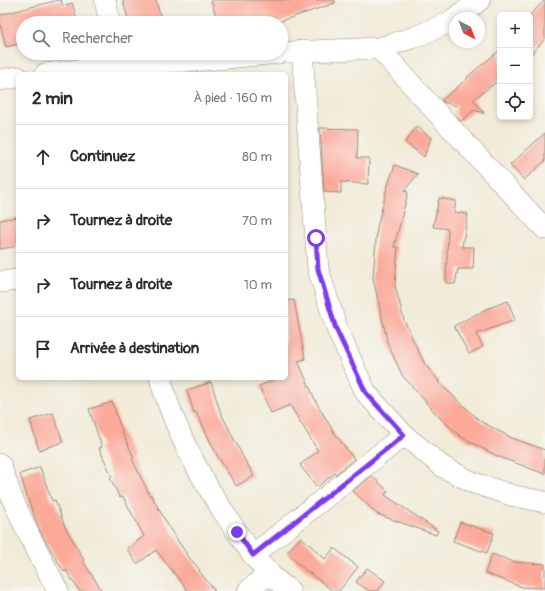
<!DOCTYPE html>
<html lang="fr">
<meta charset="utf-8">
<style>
:root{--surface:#fff;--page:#f2f2f3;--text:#2b2b33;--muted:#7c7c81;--line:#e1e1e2}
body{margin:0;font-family:Pangolin,sans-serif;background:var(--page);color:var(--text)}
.controls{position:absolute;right:12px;top:12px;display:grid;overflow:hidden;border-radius:6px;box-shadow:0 2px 6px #0003}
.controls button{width:36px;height:36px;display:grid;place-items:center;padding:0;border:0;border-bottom:1px solid var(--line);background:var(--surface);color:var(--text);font:20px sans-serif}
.compass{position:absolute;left:449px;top:12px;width:36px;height:36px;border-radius:50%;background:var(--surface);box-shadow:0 2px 6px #0003;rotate:138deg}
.stop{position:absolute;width:12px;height:12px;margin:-9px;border:3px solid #7c3aed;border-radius:50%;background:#fff}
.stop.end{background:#7c3aed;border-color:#fff;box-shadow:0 1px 4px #0008}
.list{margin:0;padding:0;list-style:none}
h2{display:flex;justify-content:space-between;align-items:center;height:52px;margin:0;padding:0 16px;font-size:17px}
h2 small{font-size:13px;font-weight:400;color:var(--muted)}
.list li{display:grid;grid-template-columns:26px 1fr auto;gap:12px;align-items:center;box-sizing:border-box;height:64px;padding:0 16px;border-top:1px solid var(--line)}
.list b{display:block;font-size:15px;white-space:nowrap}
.list em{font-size:13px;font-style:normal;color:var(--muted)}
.icon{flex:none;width:22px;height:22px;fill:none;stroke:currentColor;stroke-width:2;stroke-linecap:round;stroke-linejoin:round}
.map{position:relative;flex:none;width:545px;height:591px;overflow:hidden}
.search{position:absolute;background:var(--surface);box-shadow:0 2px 6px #0003;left:16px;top:16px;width:272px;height:44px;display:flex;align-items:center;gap:10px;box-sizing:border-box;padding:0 14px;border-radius:22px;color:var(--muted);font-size:15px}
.panel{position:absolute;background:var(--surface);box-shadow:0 2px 6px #0003;left:16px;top:72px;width:272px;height:308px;border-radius:6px}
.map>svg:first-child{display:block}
.building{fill:#fca999}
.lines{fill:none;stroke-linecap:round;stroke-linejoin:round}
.minor-casing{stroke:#968a7b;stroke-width:22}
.minor{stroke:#fff;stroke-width:21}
.route{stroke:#7c3aed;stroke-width:5}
</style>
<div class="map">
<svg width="545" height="591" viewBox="0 0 545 591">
<rect width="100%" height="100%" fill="#f6f6f2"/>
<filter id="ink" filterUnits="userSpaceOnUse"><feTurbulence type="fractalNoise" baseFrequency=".025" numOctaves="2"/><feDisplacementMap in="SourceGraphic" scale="8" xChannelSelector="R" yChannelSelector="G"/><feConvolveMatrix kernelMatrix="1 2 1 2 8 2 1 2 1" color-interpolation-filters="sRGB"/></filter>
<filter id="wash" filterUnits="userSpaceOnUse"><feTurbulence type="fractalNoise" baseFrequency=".012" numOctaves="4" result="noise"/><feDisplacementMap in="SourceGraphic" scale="16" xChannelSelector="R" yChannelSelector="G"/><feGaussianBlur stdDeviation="0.9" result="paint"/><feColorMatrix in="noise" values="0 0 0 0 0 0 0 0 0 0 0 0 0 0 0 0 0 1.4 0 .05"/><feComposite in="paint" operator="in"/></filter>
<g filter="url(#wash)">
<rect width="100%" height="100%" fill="#f1ebd8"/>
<g id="blocks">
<g class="building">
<polygon points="59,0 61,0 63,6 72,3 78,23 23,23 23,43 6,47 0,24 0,15"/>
<polygon points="123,0 156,0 162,23 129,23"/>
<polygon points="211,0 334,0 335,3 275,23 218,23"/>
<polygon points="545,0 545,39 530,55 530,15"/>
<polygon points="500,50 500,79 473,100 484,113 474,110 461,121 455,114 457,106 443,102 442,100 468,78 467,77"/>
<polygon points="417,126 431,138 424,157 405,142"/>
<polygon points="320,128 358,129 357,158 369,158 368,184 341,182 341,193 324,192"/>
<polygon points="545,133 545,161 524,180 510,165"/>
<polygon points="395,165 418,174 404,191 408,192 394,247 398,247 395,285 404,320 424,363 439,381 438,382 480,421 512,438 545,450 545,474 497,456 461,437 438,416 402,375 386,340 387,340 373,278 377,228 387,188"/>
<polygon points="439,198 456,201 454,212 468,214 462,247 474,247 473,269 458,269 455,284 446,283 448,229 433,227"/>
<polygon points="18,217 18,246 0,249 0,220"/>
<polygon points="294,300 305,359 298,361 316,402 335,434 354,459 336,474 335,473 317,487 300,465 318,451 290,405 271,413 259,386 279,378 286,378 286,301"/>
<polygon points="508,301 515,320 476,334 483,347 469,354 454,326 486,309"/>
<polygon points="211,382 220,411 242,455 254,476 236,486 217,455 196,412 194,413 187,390"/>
<polygon points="112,402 121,429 134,458 132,459 150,496 151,495 170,529 188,556 200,570 199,571 215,591 188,591 156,550 137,564 127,549 144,536 123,497 120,498 110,478 112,477 99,448 102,447 89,409"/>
<polygon points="53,413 63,442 39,450 30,420"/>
<polygon points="40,467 52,501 55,500 65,527 84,560 83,561 102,591 79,591 66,570 64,572 40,531 29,502 20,474"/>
<polygon points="372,476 388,491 385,495 438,531 436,535 377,514 353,491"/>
<polygon points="460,522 494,533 487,553 453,541"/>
<polygon points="301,537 325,559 334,548 358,567 339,591 333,591 298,564 287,552"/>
<polygon points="492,554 514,562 545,564 545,588 522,587 485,573"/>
<polygon points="367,568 385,581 378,591 369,591 356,582"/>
</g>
</g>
</g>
<g filter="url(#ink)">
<use href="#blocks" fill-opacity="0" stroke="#968a7b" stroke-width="1"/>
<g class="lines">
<defs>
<g id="minor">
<polyline points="105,0 110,23"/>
<polyline points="455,18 480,0"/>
<polyline points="379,48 439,115 545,229"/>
<polyline points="302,51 318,269 337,329 366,393 404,435 443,467 474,483 514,496 545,502"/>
<polyline points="290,52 379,48 415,37 450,22 455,18"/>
<polyline points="45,74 119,65 206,60 279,53"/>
<polyline points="0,80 18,77"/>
<polyline points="0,282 18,280"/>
<path d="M160,378C175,433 206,488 239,535C248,548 257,562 269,573C275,580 283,585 290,591"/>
<polyline points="0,464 12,498 28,533 58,591"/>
<polyline points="253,555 404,435"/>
<polyline points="248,591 269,573"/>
</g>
</defs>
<use href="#minor" class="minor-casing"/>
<use href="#minor" class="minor"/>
</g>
</g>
<g class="lines" filter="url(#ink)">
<polyline class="route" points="237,532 253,555 404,435 366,393 336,329 318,269 316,238"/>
</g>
</svg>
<div class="controls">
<button>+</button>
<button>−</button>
<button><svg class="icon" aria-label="locate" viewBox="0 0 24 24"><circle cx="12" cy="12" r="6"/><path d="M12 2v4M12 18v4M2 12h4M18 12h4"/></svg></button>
</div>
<svg class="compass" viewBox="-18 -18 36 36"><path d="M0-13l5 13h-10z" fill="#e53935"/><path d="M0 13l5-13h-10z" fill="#7c7c81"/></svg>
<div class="stop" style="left:316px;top:238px"></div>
<div class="stop end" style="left:237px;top:532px"></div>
<div class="search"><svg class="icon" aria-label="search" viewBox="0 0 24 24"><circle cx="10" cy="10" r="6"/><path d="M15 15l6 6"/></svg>Rechercher</div>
<section class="panel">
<h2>2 min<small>À pied · 160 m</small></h2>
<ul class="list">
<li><svg class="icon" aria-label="ahead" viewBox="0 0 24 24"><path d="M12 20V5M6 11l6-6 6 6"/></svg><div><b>Continuez</b></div><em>80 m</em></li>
<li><svg class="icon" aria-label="right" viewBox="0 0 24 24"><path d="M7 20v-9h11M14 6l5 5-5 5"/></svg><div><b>Tournez à droite</b></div><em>70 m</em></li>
<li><svg class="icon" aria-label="right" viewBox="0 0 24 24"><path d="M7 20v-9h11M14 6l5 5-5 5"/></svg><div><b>Tournez à droite</b></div><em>10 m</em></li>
<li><svg class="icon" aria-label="arrive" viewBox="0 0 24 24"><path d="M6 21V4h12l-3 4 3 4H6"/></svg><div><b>Arrivée à destination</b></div></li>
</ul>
</section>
</div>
